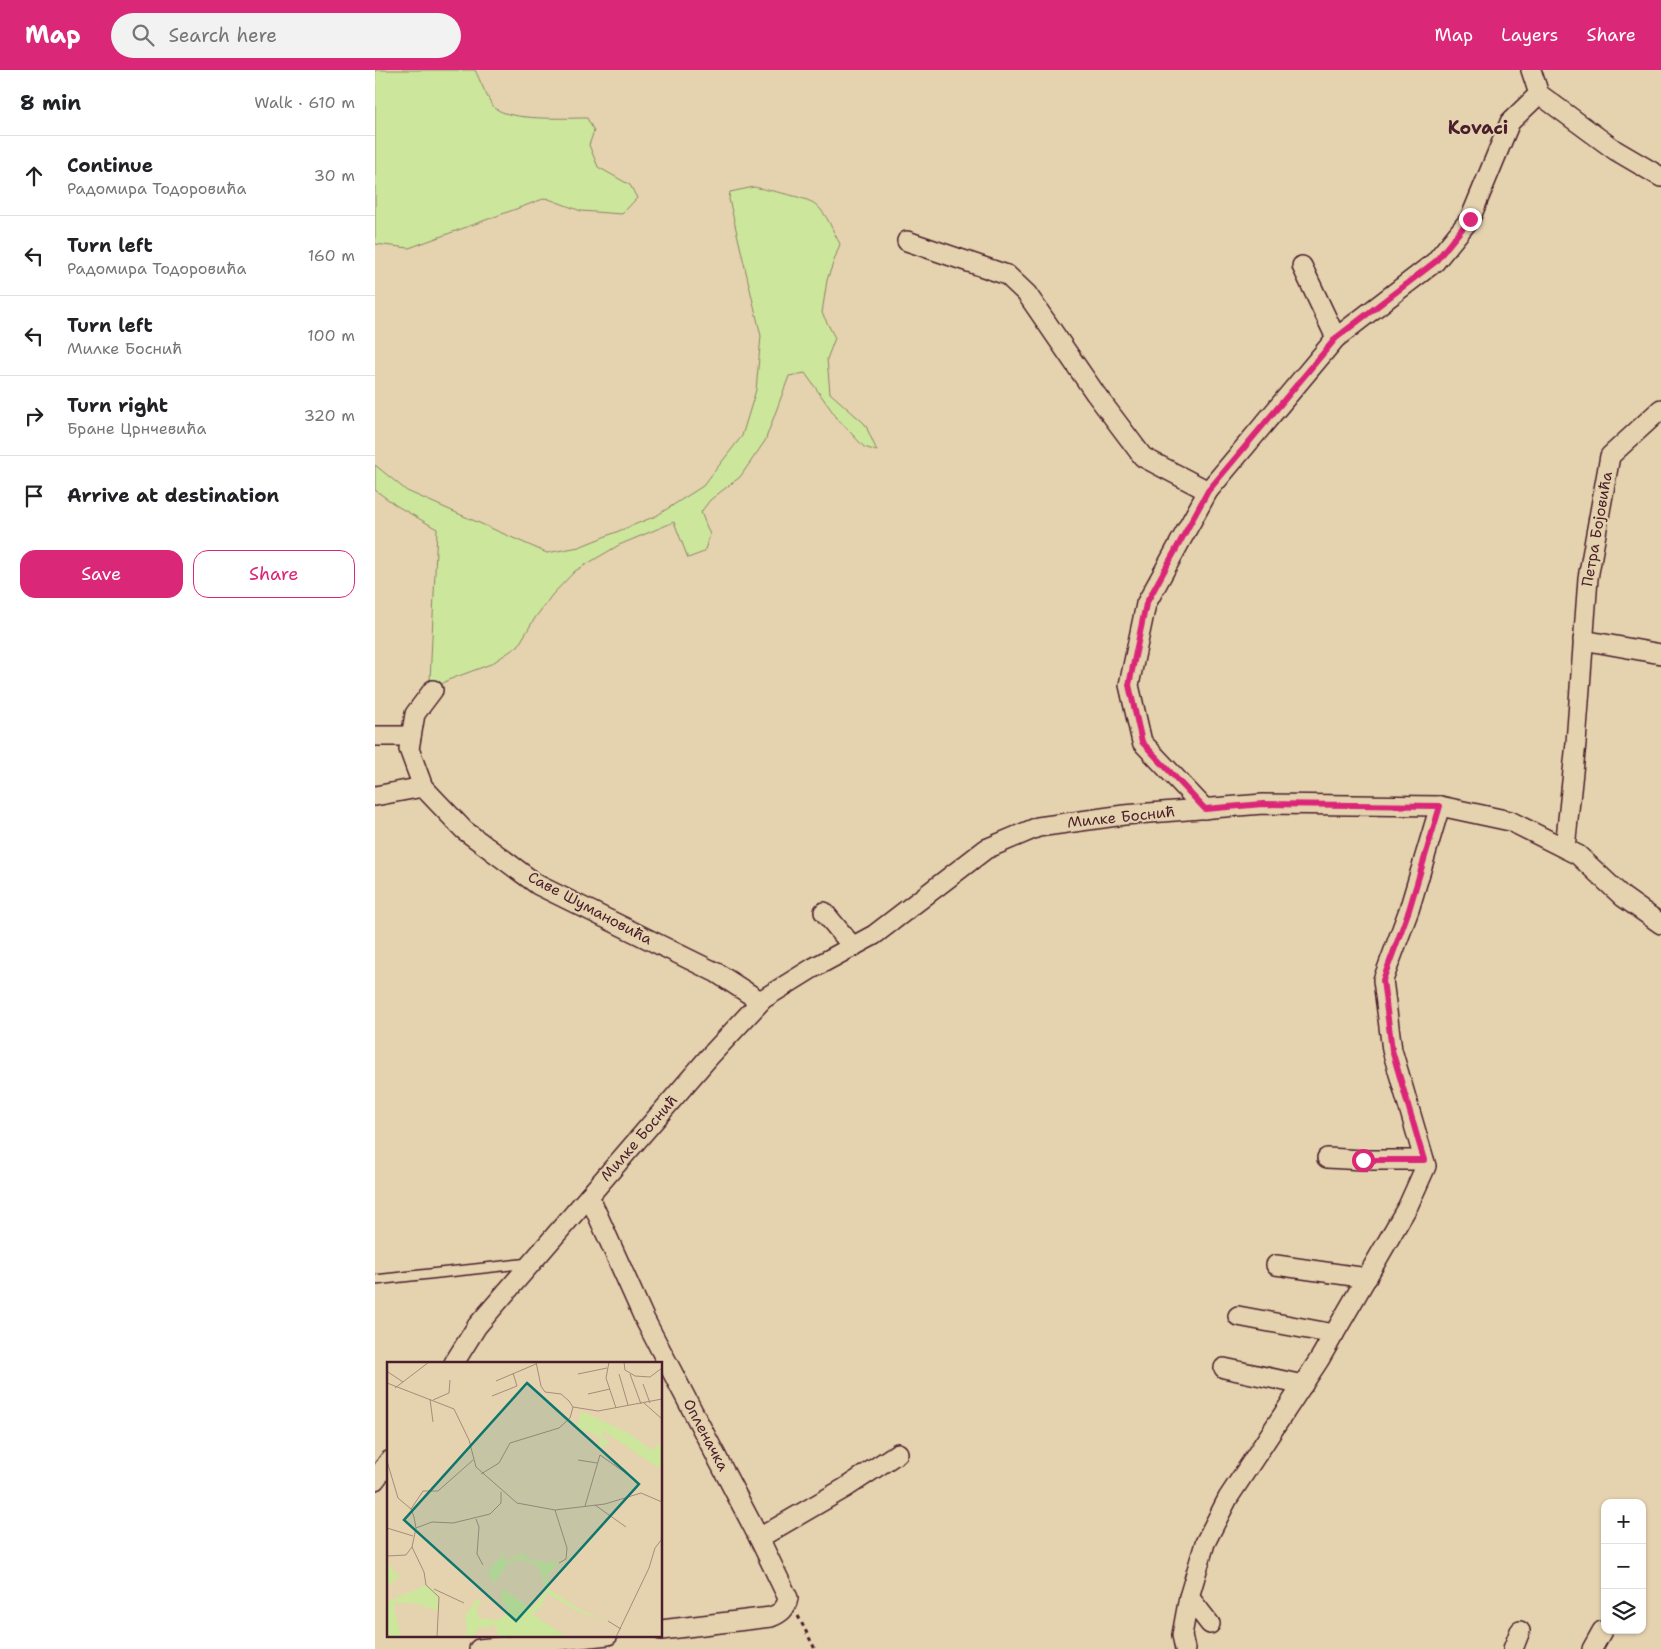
<!DOCTYPE html>
<meta charset="utf-8">
<style>
:root{--surface:#fff;--page:#f2f2f2;--text:#202124;--muted:#757577;--line:#e0e0e0;--accent:#db2777}
body{margin:0;font-family:"Shantell Sans",sans-serif;background:var(--page);color:var(--text)}
.controls{position:absolute;right:15px;bottom:15px;display:grid;overflow:hidden;border-radius:10px;box-shadow:0 1px 4px #0004}
.controls button{width:45px;height:45px;display:grid;place-items:center;padding:0;border:0;border-bottom:1px solid var(--line);background:var(--surface);color:var(--text);font:25px sans-serif}
.stop{position:absolute;width:15px;height:15px;margin:-11px;border:4px solid #db2777;border-radius:50%;background:#fff}
.stop.end{background:#db2777;border-color:#fff;box-shadow:0 1px 5px #0008}
.list{margin:0;padding:0;list-style:none}
h2{display:flex;justify-content:space-between;align-items:center;height:65px;margin:0;padding:0 20px;font-size:21px}
h2 small{font-size:16px;font-weight:400;color:var(--muted)}
.list li{display:grid;grid-template-columns:32px 1fr auto;gap:15px;align-items:center;box-sizing:border-box;height:80px;padding:0 20px;border-top:1px solid var(--line)}
.list b{display:block;font-size:19px;white-space:nowrap}
.list p{margin:0;font-size:16px;white-space:nowrap;color:var(--muted)}
.list em{font-size:16px;font-style:normal;color:var(--muted)}
.actions{display:flex;gap:10px;padding:15px 20px}
.actions a{flex:1;padding:11px 0;border:1px solid var(--accent);border-radius:15px;text-align:center;font-size:18px;color:var(--accent)}
.actions .main{background:var(--accent);color:#fff}
.icon{flex:none;width:28px;height:28px;fill:none;stroke:currentColor;stroke-width:2;stroke-linecap:round;stroke-linejoin:round}
.map{position:relative;flex:none;width:1286px;height:1579px;overflow:hidden}
header{display:flex;align-items:center;gap:30px;box-sizing:border-box;height:70px;padding:0 25px;background:var(--accent);color:#fff}
header strong{font-size:24px}
nav{display:flex;gap:28px;margin-inline-start:auto;font-size:18px}
.search{width:350px;height:45px;background:var(--page);display:flex;align-items:center;gap:12px;box-sizing:border-box;padding:0 18px;border-radius:28px;color:var(--muted);font-size:19px}
main{display:flex}
aside{flex:1;background:var(--surface)}
.map>svg:first-child{display:block}
.green{fill:#cce69c;stroke:#8b8264}
.lines{fill:none;stroke-linecap:round;stroke-linejoin:round}
.service-casing{stroke:#4a1f2b;stroke-width:12}
.minor-casing{stroke:#4a1f2b;stroke-width:22}
.path{stroke:#4a1f2b;stroke-width:3;stroke-dasharray:4 4;stroke-linecap:butt}
.service{stroke:#e5d3b0;stroke-width:9}
.minor{stroke:#e5d3b0;stroke-width:19}
.route{stroke:#db2777;stroke-width:6}
.labels{text-anchor:middle;stroke-width:4;stroke-linejoin:round;paint-order:stroke}
.street-label{font-size:15px;fill:#4a1f2b;stroke:#e5d3b0}
.quarter-label{font-size:18px;font-weight:bold;fill:#4a1f2b;stroke:#e5d3b0}
.inset-road{fill:none;stroke:#a78b7b;stroke-width:1}
.view{fill:#0f766e;fill-opacity:0.15;stroke:#0f766e;stroke-width:2.5}
.inset-edge{fill:none;stroke:#4a1f2b;stroke-width:2.5}
</style>
<header>
<strong>Map</strong>
<div class="search"><svg class="icon" aria-label="search" viewBox="0 0 24 24"><circle cx="10" cy="10" r="6"/><path d="M15 15l6 6"/></svg>Search here</div>
<nav><a>Map</a><a>Layers</a><a>Share</a></nav>
</header>
<main>
<aside>
<h2>8 min<small>Walk · 610 m</small></h2>
<ul class="list">
<li><svg class="icon" aria-label="ahead" viewBox="0 0 24 24"><path d="M12 20V5M6 11l6-6 6 6"/></svg><div><b>Continue</b><p>Радомира Тодоровића</p></div><em>30 m</em></li>
<li><svg class="icon" aria-label="left" viewBox="0 0 24 24"><path d="M17 20v-9H6M10 6l-5 5 5 5"/></svg><div><b>Turn left</b><p>Радомира Тодоровића</p></div><em>160 m</em></li>
<li><svg class="icon" aria-label="left" viewBox="0 0 24 24"><path d="M17 20v-9H6M10 6l-5 5 5 5"/></svg><div><b>Turn left</b><p>Милке Боснић</p></div><em>100 m</em></li>
<li><svg class="icon" aria-label="right" viewBox="0 0 24 24"><path d="M7 20v-9h11M14 6l5 5-5 5"/></svg><div><b>Turn right</b><p>Бране Црнчевића</p></div><em>320 m</em></li>
<li><svg class="icon" aria-label="arrive" viewBox="0 0 24 24"><path d="M6 21V4h12l-3 4 3 4H6"/></svg><div><b>Arrive at destination</b></div></li>
</ul>
<div class="actions"><a class="main">Save</a><a>Share</a></div>
</aside>
<div class="map">
<svg width="1286" height="1579" viewBox="0 0 1286 1579">
<rect width="100%" height="100%" fill="#e5d3b0"/>
<filter id="ink" filterUnits="userSpaceOnUse"><feTurbulence type="fractalNoise" baseFrequency=".02" numOctaves="2"/><feDisplacementMap in="SourceGraphic" scale="10" xChannelSelector="R" yChannelSelector="G"/><feConvolveMatrix kernelMatrix="1 2 1 2 8 2 1 2 1" color-interpolation-filters="sRGB"/></filter>
<g filter="url(#ink)">
<g class="green">
<path d="M0,0H100C104,8 114,33 120,38C135,51 191,48 212,48L219,61L214,75L223,97L255,115L262,128L247,144L206,141L171,128L34,178L0,174Z"/>
<path d="M379,117C392,120 431,127 440,134C452,143 458,162 465,174L452,210L447,243L460,268L452,289L455,323L490,354L502,381L489,377L462,348L430,303L414,306L390,371L365,407L335,430L326,442L335,465L329,482L313,488L299,452L244,475L200,501L177,525L160,548L143,576L116,594L73,610L58,620L55,611L62,459L22,436L0,420V395L32,421L172,483L204,477L281,446L328,416L367,366L381,320L386,266L354,129L355,122Z"/>
</g>
<g class="lines">
<defs>
<polyline id="service" points="0,1210 154,1193"/>
<g id="minor">
<polyline points="1156,0 1164,24 1240,80 1286,107"/>
<polyline points="532,171 632,205 652,224 720,323 768,387 833,421"/>
<polyline points="927,196 961,268"/>
<polyline points="1208,570 1286,584"/>
<polyline points="58,620 40,644 34,679 48,717 89,760 163,815 342,903 385,931"/>
<polyline points="0,666 36,666"/>
<polyline points="0,726 48,717"/>
<polyline points="830,739 767,672 754,615 771,534 833,421 961,268 1060,192 1095,149 1135,52 1164,24"/>
<polyline points="1190,778 1201,673 1213,508 1235,386 1286,339"/>
<polyline points="449,842 478,877"/>
<polyline points="952,1088 988,1090 1049,1090"/>
<path d="M214,1126L269,1248L384,1468L413,1528C411,1539 406,1543 396,1547L286,1560"/>
<polyline points="901,1195 992,1208"/>
<polyline points="863,1246 959,1264"/>
<polyline points="79,1293 102,1256 334,987 388,929 438,898 499,865 611,779 663,757 749,745 888,734 1065,736 1135,751 1203,785 1248,827 1286,854"/>
<polyline points="849,1298 928,1315"/>
<polyline points="0,1410 14,1391"/>
<polyline points="384,1468 470,1418 523,1383"/>
<polyline points="814,1527 835,1554"/>
<polyline points="104,1579 233,1565"/>
<polyline points="810,1579 807,1565 814,1527 830,1473 853,1428 944,1290 1033,1136 1051,1096 1017,980 1008,910 1034,840 1065,736"/>
<polyline points="1138,1579 1145,1561"/>
<polyline points="1217,1579 1227,1561"/>
</g>
</defs>
<use href="#service" class="service-casing"/>
<use href="#minor" class="minor-casing"/>
<polyline class="path" points="423,1546 440,1579"/>
<use href="#service" class="service"/>
<use href="#minor" class="minor"/>
</g>
</g>
<g class="lines" filter="url(#ink)">
<polyline class="route" points="988,1090 1049,1090 1017,980 1008,910 1034,840 1065,736 888,734 830,739 767,672 754,615 771,534 833,421 961,268 1060,192 1095,149"/>
</g>
<g class="labels">
<g class="street-label">
<text transform="translate(1222 459) rotate(-80)" y="5">Петра Бојовића</text>
<text transform="translate(746 747) rotate(-6)" y="5">Милке Боснић</text>
<text transform="translate(215 838) rotate(28)" y="5">Саве Шумановића</text>
<text transform="translate(264 1068) rotate(-49)" y="5">Милке Боснић</text>
<text transform="translate(331 1365) rotate(62)" y="5">Опленачка</text>
</g>
<g class="quarter-label">
<text x="1103" y="64">Kovaci</text>
</g>
</g>
<g transform="translate(12 1292)">
<rect width="275" height="275" fill="#e5d3b0"/>
<path d="M194,49L243,72L264,88L275,80V104L270,105L215,68L216,75L223,81L212,86L213,75L190,65ZM115,187L117,200L138,191V196L145,199L172,201L159,214L163,228L190,246L221,259L188,248L160,231L154,245L145,252L180,275H111L109,264L104,262L102,266L93,265L85,275H77L80,269L78,254L90,237L94,239L90,247L91,256L111,258L119,253L121,247L114,238L116,227L145,247L160,228L151,204L133,197L121,201L108,220L105,219L102,208L114,195ZM0,199L12,216L0,224ZM39,223L50,231L52,249L27,241H6L14,275H1L0,240Z" fill="#cce69c"/>
<path class="inset-road" d="M222,0L219,16L229,46M237,0L238,8L248,14L263,15L275,6M1,10L16,20M191,12L220,6M232,12L241,43M243,12L254,42M109,19L149,2M0,21L67,47L82,78L89,105L130,141L168,148L218,142L254,131L275,140M256,22L263,41M8,26L42,0M201,32L223,27M105,34L130,24L126,11M43,37L46,60M46,38L62,31L63,18M257,41L275,57M186,45L211,49L275,37M191,98L210,101M0,99L11,136L24,147L27,155L29,166L25,185L37,210L39,223L52,235L50,275M94,112L112,101L123,81L172,66L183,56L186,45L182,39L174,32L158,30L154,24L149,0M208,143L239,165M198,144L213,93L243,114M24,147L36,129H51L86,98M168,148L180,186L179,197L172,201M89,157L92,165L90,192L96,203M0,166L26,174M29,166L45,160L66,161L103,152L114,141V130M0,194L19,193L25,185M47,227L77,241M221,259L234,267M229,275L262,206L268,186L275,177"/>
<path class="view" d="M140,21L252,122L129,259L17,158Z"/>
<rect width="275" height="275" class="inset-edge"/>
</g>
</svg>
<div class="controls">
<button>+</button>
<button>−</button>
<button><svg class="icon" aria-label="layers" viewBox="0 0 24 24"><path d="M12 4l9 5-9 5-9-5zM3 14l9 5 9-5"/></svg></button>
</div>
<div class="stop" style="left:988px;top:1090px"></div>
<div class="stop end" style="left:1095px;top:149px"></div>
</div>
</main>
